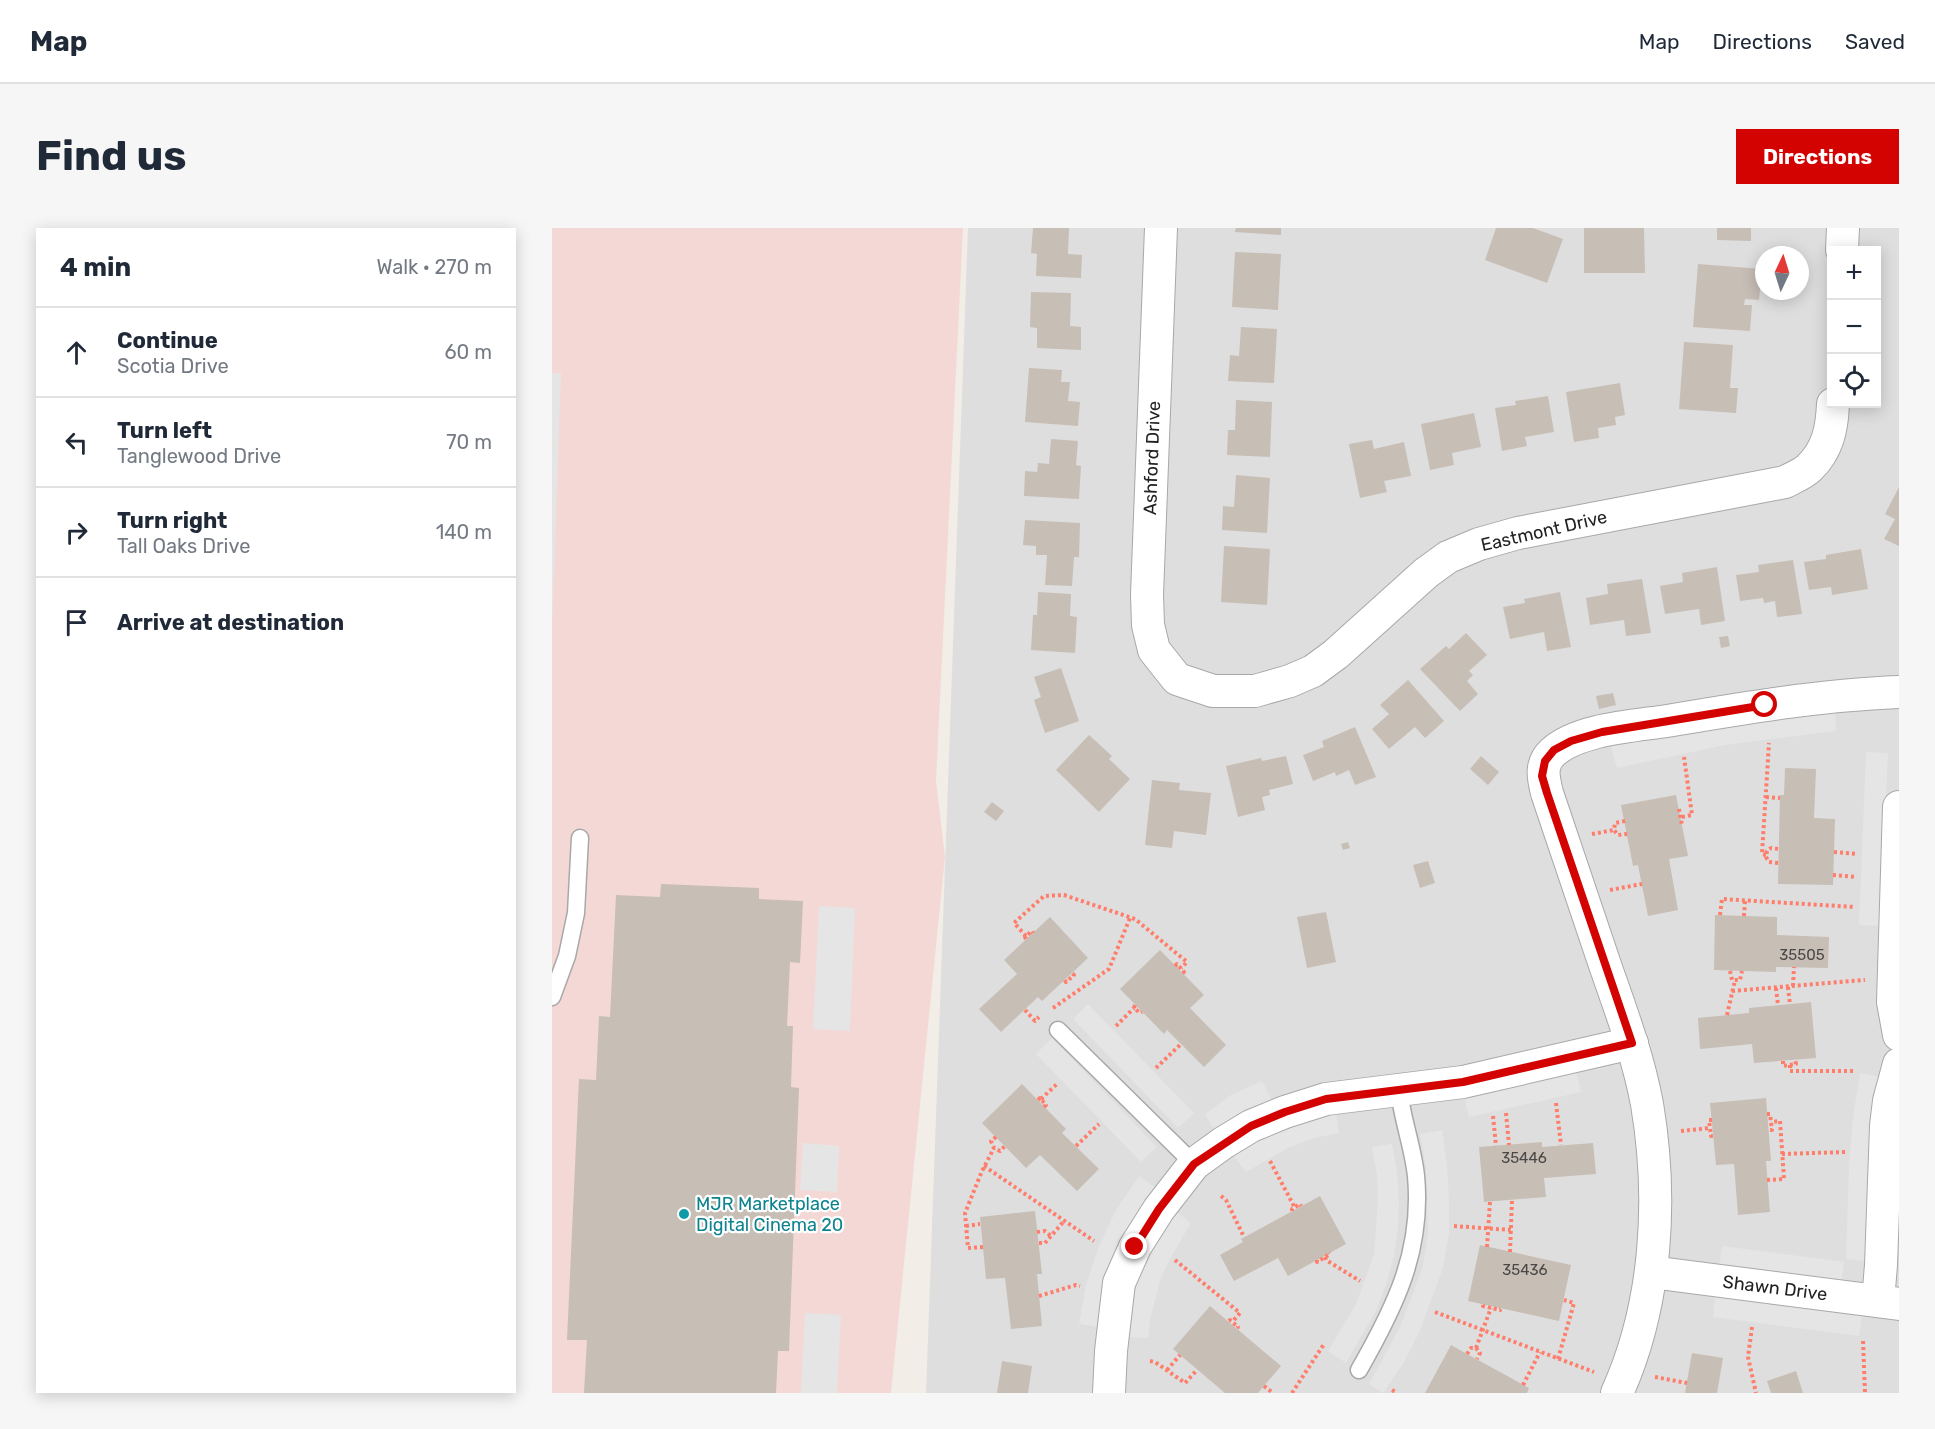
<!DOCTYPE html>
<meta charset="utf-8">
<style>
:root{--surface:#fff;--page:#f6f6f7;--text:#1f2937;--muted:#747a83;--line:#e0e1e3;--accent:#d20300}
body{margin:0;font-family:Rubik,sans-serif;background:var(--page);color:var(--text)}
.controls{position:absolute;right:18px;top:18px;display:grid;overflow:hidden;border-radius:0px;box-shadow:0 3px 15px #0003}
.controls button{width:54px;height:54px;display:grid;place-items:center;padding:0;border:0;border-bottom:2px solid var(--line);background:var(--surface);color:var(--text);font:30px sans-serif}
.compass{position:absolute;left:1203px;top:18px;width:54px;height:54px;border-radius:50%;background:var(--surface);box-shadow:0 3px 15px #0003;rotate:4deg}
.stop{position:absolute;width:18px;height:18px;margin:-14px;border:4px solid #d20300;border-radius:50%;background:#fff}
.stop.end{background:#d20300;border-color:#fff;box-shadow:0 2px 6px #0008}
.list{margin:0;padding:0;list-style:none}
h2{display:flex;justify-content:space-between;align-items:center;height:78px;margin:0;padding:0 24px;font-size:26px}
h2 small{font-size:20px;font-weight:400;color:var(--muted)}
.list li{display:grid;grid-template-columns:39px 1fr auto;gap:18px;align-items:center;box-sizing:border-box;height:90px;padding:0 24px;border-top:2px solid var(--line)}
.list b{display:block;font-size:22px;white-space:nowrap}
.list p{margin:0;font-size:20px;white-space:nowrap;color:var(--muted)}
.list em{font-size:20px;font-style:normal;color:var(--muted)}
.icon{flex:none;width:33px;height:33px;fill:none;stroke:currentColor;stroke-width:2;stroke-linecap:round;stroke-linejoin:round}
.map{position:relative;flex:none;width:1347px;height:1165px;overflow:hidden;border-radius:0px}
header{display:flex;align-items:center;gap:36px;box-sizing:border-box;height:84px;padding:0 30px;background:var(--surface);border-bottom:2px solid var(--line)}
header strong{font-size:28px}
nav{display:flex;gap:33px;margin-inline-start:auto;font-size:21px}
.intro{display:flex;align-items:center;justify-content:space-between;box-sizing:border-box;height:144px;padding:0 36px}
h1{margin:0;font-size:42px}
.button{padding:15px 27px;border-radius:0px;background:var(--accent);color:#fff;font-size:21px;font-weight:700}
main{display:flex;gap:36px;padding:0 36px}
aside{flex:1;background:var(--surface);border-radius:0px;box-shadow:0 3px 15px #0003}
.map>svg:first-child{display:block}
.residential{fill:#dfdede;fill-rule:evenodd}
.commercial{fill:#f3d8d6}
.parking{fill:#e5e5e5}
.building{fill:#c7beb6}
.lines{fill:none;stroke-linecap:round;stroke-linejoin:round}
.service-casing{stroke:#a8a8a8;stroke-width:19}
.minor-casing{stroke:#a8a8a8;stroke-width:34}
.path{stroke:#ff7d6b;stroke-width:4;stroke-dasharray:3 3;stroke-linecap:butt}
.service{stroke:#fff;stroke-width:16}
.minor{stroke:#fff;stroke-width:32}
.route{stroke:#d20300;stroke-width:8}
.culture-dot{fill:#0f9aa8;stroke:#fff;stroke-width:2}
.labels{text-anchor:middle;stroke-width:4.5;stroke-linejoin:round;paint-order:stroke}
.number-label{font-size:15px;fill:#4a4846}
.street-label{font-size:18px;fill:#212121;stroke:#fff}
.culture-label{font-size:18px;fill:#0d838f;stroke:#fff;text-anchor:start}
</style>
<header>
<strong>Map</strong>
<nav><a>Map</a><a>Directions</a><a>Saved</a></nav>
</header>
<div class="intro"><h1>Find us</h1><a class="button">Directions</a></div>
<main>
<aside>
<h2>4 min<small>Walk · 270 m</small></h2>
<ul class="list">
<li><svg class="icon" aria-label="ahead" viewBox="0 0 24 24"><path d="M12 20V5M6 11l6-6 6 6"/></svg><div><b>Continue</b><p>Scotia Drive</p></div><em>60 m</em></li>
<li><svg class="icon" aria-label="left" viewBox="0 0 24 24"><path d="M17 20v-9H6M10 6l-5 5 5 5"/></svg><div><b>Turn left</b><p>Tanglewood Drive</p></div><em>70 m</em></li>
<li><svg class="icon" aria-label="right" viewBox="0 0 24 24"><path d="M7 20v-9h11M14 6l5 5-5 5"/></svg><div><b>Turn right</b><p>Tall Oaks Drive</p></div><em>140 m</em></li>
<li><svg class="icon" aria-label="arrive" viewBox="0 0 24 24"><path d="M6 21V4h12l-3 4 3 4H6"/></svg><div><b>Arrive at destination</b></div></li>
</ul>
</aside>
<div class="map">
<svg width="1347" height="1165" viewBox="0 0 1347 1165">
<rect width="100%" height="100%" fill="#f2eee7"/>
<path class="residential" d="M416,0H1347V1165H374ZM1280,22H1324V176H1280ZM1212,27H1248V63H1212Z"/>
<polygon class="commercial" points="0,0 411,0 384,553 393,629 339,1165 0,1165"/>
<g class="parking">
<polygon points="0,145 9,145 0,402"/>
<polygon points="1283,481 1284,503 1173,517 1065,540 1059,518 1114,507"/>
<polygon points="1314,524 1336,525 1329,698 1307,697"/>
<polygon points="267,678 303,680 298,803 261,801"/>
<polygon points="536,776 642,885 626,900 521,791"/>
<polygon points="500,810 605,919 589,934 484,826"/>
<polygon points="1024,843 1029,864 917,889 912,868"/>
<polygon points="1308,845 1328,849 1315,1033 1294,1031 1297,938 1301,890"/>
<polygon points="710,853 719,871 690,886 663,903 653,886 679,867"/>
<polygon points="784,884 787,905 762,910 738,919 694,944 681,927 704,912 730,899"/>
<polygon points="890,902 895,937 897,971 897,1006 891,1040 867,1105 851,1136 831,1165 817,1156 848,1099 860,1068 871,1037 876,1005 874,939 868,906"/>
<polygon points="251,915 287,918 285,964 248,962"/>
<polygon points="840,916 845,944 847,972 846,1000 842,1028 834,1057 823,1085 794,1135 776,1123 804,1076 822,1026 826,973 825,946 820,919"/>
<polygon points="587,948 604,960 547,1099 527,1096 534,1057 547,1018 564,982"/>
<polygon points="623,983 639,995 623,1022 609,1049 598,1092 596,1110 574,1109 581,1069 589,1042 604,1011"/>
<polygon points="1170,1018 1292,1034 1289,1056 1167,1040"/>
<polygon points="1163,1068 1310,1087 1307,1108 1161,1089"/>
<polygon points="253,1085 289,1087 285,1165 249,1165"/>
</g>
<g class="building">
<polygon points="481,0 517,0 516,26 530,27 529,50 484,48 485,26 479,25"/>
<polygon points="684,0 729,0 729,7 683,4"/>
<polygon points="944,0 981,0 1011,11 995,55 933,32"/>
<polygon points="1032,0 1092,0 1093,45 1032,45"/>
<polygon points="1165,0 1199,0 1199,13 1165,12"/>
<polygon points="683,24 729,26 726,82 680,79"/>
<polygon points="1146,36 1210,41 1207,72 1193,71 1192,77 1200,77 1198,103 1141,99"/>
<polygon points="479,64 519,65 518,98 529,99 529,122 485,120 485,100 478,99"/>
<polygon points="689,99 725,101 722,155 676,153 678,127 687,128"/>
<polygon points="1132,114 1181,117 1178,160 1186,160 1184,185 1127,181"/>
<polygon points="477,140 510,142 509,154 518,154 516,173 528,174 526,198 473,194"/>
<polygon points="1068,155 1073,187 1063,189 1064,197 1046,200 1047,210 1022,214 1014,164"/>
<polygon points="996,168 1002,204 973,209 975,218 950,223 943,180 964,177 963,173"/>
<polygon points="684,172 720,174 718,229 675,227 676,202 683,202"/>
<polygon points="922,185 929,219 900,225 902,237 878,242 869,196"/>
<polygon points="499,211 526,213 524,237 529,238 527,271 472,268 473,243 485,244 486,235 497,236"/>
<polygon points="820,212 822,221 852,214 859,248 832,253 835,264 808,270 797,216"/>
<polygon points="684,247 718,250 715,305 670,302 671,278 682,279"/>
<polygon points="1347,259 1347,318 1332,311 1343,291 1333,286"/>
<polygon points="473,292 528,295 527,329 522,329 520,358 493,357 495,327 484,327 484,318 471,317"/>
<polygon points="672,318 718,321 715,377 669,374"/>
<polygon points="1309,321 1316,361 1280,367 1279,359 1257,362 1252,334 1274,331 1274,327"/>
<polygon points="1241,332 1250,386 1225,389 1223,373 1212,375 1211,370 1188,373 1184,347 1207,344 1206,337"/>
<polygon points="1165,339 1173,393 1149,397 1147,381 1113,386 1108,358 1131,354 1130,345"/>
<polygon points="1090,351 1099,405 1074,408 1072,392 1038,397 1034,370 1056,366 1055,356"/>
<polygon points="486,364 519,366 518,388 525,389 523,425 479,422 481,387 485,387"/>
<polygon points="1008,364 1019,419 995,423 992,404 958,411 951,379 973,375 972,371"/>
<polygon points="914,405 935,427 917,443 921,447 915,453 926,466 908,483 868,441 894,418 897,421"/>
<polygon points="1176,408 1178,418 1169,420 1167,409"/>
<polygon points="509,440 527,493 493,505 482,472 489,469 482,449"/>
<polygon points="856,452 892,493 873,510 863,499 837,521 820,501 837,486 828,477"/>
<polygon points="1061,465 1064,477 1047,481 1044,468"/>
<polygon points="803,499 824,549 803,557 797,542 784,548 783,544 761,553 751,527 772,519 770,513"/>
<polygon points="537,507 560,528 557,531 578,551 547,584 504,542"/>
<polygon points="734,528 741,556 717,562 718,567 710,569 713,582 686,589 674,538 709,530 710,533"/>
<polygon points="929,528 947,544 936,557 918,541"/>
<polygon points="1233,540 1264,541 1262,590 1283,591 1281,657 1226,656 1228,567 1232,567"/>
<polygon points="600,552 628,555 627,562 659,565 654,607 622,603 620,620 593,617"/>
<polygon points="1124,567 1136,628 1117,631 1126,682 1096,688 1086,637 1081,638 1069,577"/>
<polygon points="440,574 452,583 444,593 432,584"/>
<polygon points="796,614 798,620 791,622 789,616"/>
<polygon points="876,633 883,655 868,660 861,637"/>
<polygon points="109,656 207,660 207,671 251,673 248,735 238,734 235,798 241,798 239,859 247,860 237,1123 226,1123 224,1165 32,1165 35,1112 15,1112 27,851 44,852 47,788 58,789 64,667 108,669"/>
<polygon points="774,684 784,734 755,740 745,689"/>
<polygon points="1163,687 1225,689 1225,707 1277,709 1276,740 1224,739 1224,744 1162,742"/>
<polygon points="498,689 536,730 490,773 486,769 449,804 427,781 465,746 452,732"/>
<polygon points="608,722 652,767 638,780 674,817 652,839 615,802 612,806 568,761"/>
<polygon points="1259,774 1264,830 1202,835 1200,816 1148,821 1146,790 1197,785 1197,780"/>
<polygon points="470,856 514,901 510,905 547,941 525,963 488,927 474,940 430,895"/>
<polygon points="1214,870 1219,933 1214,933 1218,984 1186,987 1182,936 1164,937 1158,875"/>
<polygon points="990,914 990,919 1041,915 1044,946 992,950 994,969 932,974 927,919"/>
<polygon points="768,968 794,1016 736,1048 726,1030 682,1053 668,1027 691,1014 689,1011"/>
<polygon points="483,983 490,1046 485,1046 490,1098 459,1101 453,1050 434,1051 428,989"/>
<polygon points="928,1017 1019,1037 1007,1093 916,1073"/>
<polygon points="658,1078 729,1138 706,1165 673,1165 621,1121"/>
<polygon points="899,1117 915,1126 977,1160 975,1165 873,1165"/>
<polygon points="1140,1125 1171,1130 1165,1165 1133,1165"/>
<polygon points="450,1133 480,1138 476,1165 445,1165"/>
<polygon points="1244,1143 1251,1165 1219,1165 1215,1153"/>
</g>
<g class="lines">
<defs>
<g id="service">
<polyline points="0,769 15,728 24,685 28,610"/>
<polyline points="506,802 642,936"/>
<path d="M807,1142C843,1079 871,1023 864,948C861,919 850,891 847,862"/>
</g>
<g id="minor">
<path d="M609,0L595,367L596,397L602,422L625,451L661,463H703L738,453L761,443L784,426L874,345L896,329L927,316L966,305L1233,254C1240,250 1251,246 1257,240C1276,222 1280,200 1281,176"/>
<polyline points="1290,22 1291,0"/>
<polyline points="1347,579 1341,774 1347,807"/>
<polyline points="1099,1044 1347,1076"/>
<polyline points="1326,1073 1329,1037 1334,898 1337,873 1347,836"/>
<polyline points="557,1165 559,1123 567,1055 583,1019 607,981 642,936 671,915 699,898 733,884 774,871 911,854 1080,815"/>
<path d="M1065,1165C1105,1077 1111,971 1095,876C1086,828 1069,783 1053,737C1034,680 1014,623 995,565C991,549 988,536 1001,524C1027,501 1082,498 1115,493C1192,480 1269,467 1347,464"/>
</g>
</defs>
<use href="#service" class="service-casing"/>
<use href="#minor" class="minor-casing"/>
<g class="path">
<polyline points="1214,569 1228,570"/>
<polyline points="1127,581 1130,597"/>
<polyline points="1130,589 1140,587 1132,529"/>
<polyline points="1073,593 1063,595 1062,602 1066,607 1075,606"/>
<polyline points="1040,606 1062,602"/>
<polyline points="1282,624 1305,626"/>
<polyline points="1214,627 1210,626 1217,515"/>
<polyline points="1226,635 1217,634 1214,629 1215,623 1219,620 1227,621"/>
<polyline points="1281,647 1304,649"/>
<polyline points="1058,662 1090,656"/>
<polyline points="1168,687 1170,671 1303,679"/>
<polyline points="1192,688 1193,673"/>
<polyline points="474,708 462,695 492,668 512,667 583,691 635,734 629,740"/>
<polyline points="474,711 473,709 480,703 481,705"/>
<polyline points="623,738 625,736 632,744 630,745"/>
<polyline points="1178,743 1180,752 1188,752 1190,743"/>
<polyline points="513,752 514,754 522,747 520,745"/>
<polyline points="1241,758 1242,739"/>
<polyline points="1236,759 1238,776"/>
<polyline points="1224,760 1226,777"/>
<polyline points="1180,763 1313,752"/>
<polyline points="583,777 582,780 588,785 590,784"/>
<polyline points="501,780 557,741 578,690"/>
<polyline points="473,782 483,793 487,789"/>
<polyline points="1175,787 1183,752"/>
<polyline points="564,798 582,780"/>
<polyline points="1231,833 1231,838 1244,836 1243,832"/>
<polyline points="1238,837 1238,843 1303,843"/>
<polyline points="604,840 629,816"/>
<polyline points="489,871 506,855"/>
<polyline points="486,872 488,870 494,877 492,879"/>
<polyline points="1004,875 1009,917"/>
<polyline points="954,885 957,917"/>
<polyline points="1215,886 1218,886 1220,902 1216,902"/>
<polyline points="941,888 944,918"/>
<polyline points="1160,892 1157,892 1159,908 1161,908"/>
<polyline points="1129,903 1158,900"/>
<polyline points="444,909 439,913 442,920 448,923 453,918"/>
<polyline points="524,918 547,896"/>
<polyline points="1230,926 1293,924"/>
<polyline points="718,933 743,980"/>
<polyline points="432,938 542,1013"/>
<polyline points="1215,952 1232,951 1228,893 1219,894"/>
<polyline points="669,968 674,972 692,1009"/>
<polyline points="740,983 740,981 748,976 749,978"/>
<polyline points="414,998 428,996"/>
<polyline points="902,998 959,1002"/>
<polyline points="485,1004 493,1003 499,1008"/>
<polyline points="487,1015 493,1015 512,993"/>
<polyline points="431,1019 416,1020 413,985 430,943 442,920"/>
<polyline points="935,1019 938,974"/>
<polyline points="958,1024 960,972"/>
<polyline points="773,1029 774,1032 808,1053"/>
<polyline points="623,1032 688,1085 680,1094"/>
<polyline points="765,1032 765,1034 778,1026 777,1025"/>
<polyline points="487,1068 524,1057 528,1058"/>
<polyline points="931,1077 931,1078 948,1082 949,1081"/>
<polyline points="883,1084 1042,1144"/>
<polyline points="677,1093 678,1092 686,1099 685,1100"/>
<polyline points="1200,1099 1196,1129 1204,1165"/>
<polyline points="1311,1113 1313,1165"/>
<polyline points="924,1120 939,1080"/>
<polyline points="915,1126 919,1120 924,1120 928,1125 925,1131"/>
<polyline points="1006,1131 1022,1075 1012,1072"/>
<polyline points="598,1133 603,1134 633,1155 645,1142"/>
<polyline points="615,1142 628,1127"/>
<polyline points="1103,1149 1135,1155"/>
<polyline points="971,1157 988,1124"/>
<polyline points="712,1158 721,1165"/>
<polyline points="840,1162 845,1165"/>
<polyline points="740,1165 772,1116"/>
</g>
<use href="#service" class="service"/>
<use href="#minor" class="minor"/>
</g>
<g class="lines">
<polyline class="route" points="583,1019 607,981 642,936 699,898 733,884 774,871 911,854 1080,815 995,565 990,548 993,533 1002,522 1019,513 1050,504 1213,477"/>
</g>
<circle class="culture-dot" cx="132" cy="986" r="6"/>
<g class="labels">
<g class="number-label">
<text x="1250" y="732">35505</text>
<text x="972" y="935">35446</text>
<text x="973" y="1047">35436</text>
</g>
<g class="street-label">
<text transform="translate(600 230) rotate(-88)" y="6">Ashford Drive</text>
<text transform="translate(992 303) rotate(-13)" y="6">Eastmont Drive</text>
<text transform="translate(1223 1060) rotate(7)" y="6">Shawn Drive</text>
</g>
<g class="culture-label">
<text x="144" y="982">MJR Marketplace<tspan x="144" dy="21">Digital Cinema 20</tspan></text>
</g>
</g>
</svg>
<div class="controls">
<button>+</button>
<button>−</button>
<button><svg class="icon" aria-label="locate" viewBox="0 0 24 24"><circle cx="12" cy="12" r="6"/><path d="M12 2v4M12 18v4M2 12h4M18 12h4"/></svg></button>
</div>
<svg class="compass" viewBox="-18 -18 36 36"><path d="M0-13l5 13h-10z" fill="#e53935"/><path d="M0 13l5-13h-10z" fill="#747a83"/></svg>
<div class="stop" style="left:1213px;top:477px"></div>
<div class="stop end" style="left:583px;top:1019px"></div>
</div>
</main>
